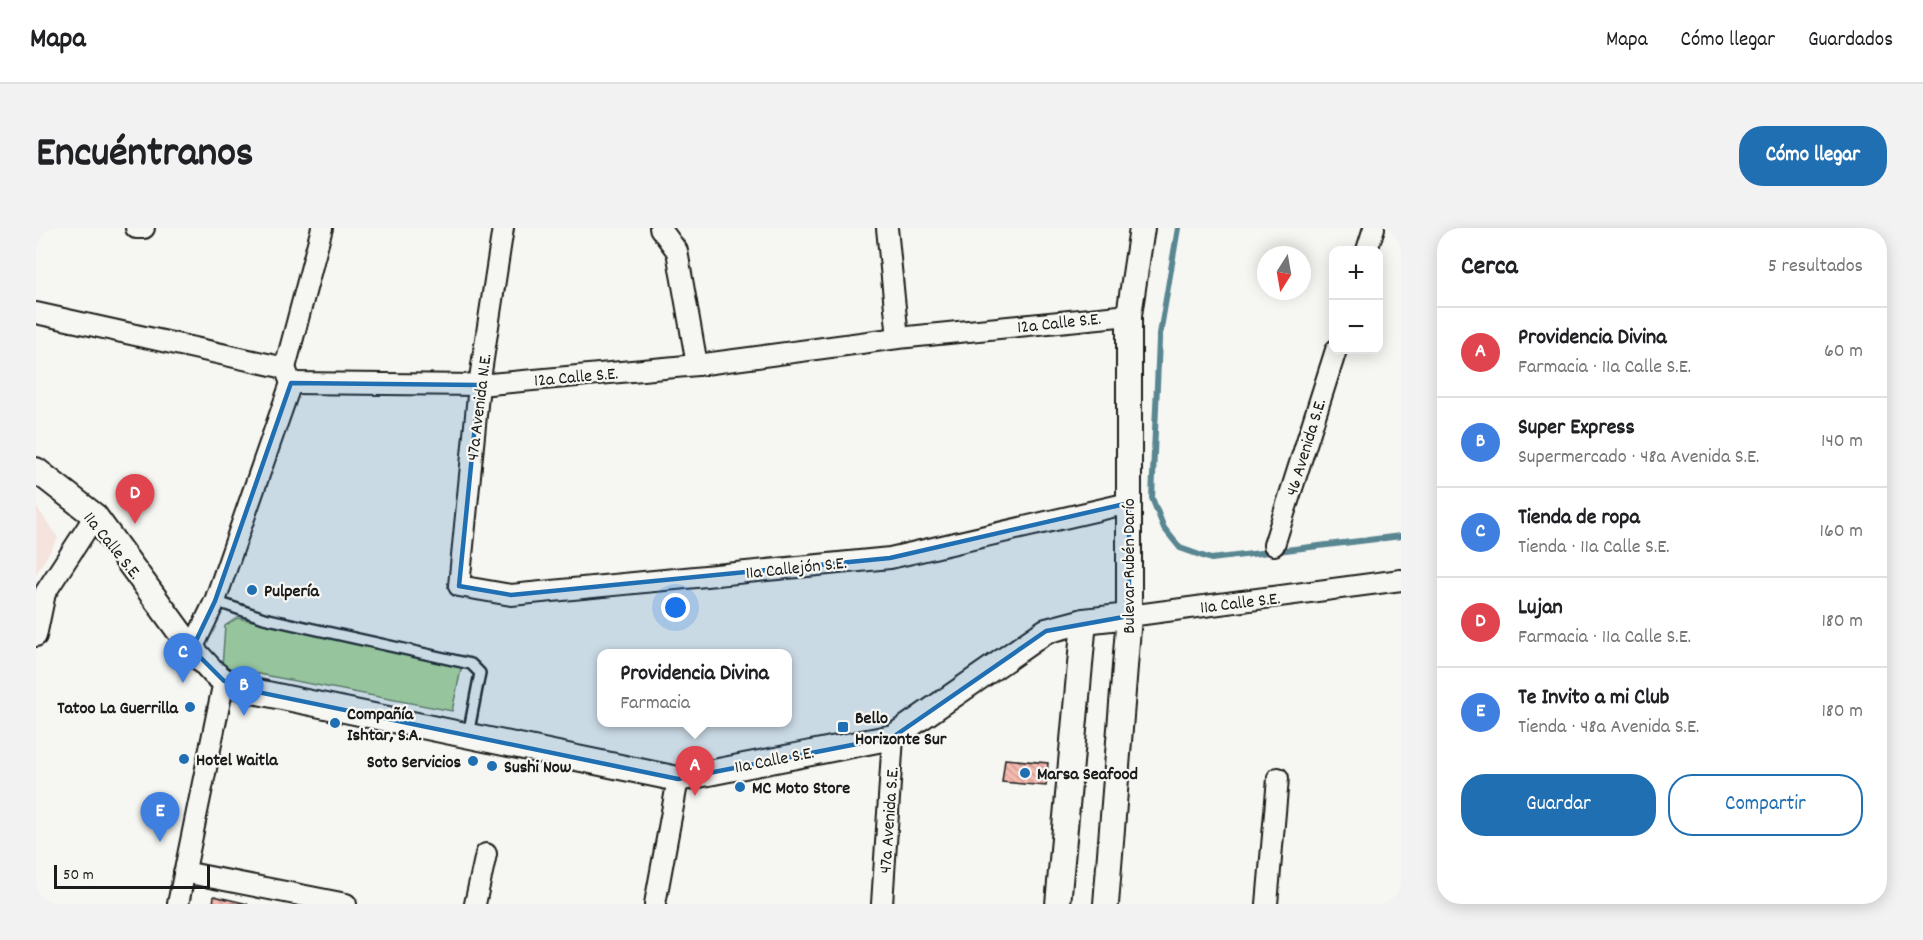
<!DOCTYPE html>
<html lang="es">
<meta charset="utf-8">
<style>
:root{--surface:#fff;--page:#f2f2f2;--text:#202124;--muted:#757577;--line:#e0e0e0;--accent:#1f6fb2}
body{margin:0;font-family:Dekko,sans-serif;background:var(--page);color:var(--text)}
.controls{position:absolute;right:18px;top:18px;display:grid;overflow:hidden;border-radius:12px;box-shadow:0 3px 15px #0003}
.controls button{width:54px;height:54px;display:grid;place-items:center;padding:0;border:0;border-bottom:2px solid var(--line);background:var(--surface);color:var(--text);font:30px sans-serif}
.compass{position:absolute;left:1221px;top:18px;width:54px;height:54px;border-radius:50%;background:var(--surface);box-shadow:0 3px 15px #0003;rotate:191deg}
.scale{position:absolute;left:18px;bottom:15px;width:156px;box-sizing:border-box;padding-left:6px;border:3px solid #1c1c1c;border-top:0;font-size:16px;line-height:21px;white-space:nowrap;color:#1c1c1c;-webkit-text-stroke:4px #f6f6f2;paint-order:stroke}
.you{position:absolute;left:640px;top:380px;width:21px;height:21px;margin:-15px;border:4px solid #fff;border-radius:50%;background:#1a73e8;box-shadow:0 0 0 9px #1a73e833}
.badge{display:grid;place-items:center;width:39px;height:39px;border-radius:50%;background:var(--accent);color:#fff;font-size:20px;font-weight:700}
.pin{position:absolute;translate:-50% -50px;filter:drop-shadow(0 2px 3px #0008)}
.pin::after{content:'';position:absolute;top:32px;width:21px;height:18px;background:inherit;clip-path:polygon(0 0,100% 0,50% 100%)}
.popup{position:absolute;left:561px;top:421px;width:195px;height:78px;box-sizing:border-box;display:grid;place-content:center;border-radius:12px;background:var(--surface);filter:drop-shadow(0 2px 4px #0005);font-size:20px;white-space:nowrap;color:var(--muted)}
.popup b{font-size:22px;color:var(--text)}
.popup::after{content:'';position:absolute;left:50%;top:100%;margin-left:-12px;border:12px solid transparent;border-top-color:var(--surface)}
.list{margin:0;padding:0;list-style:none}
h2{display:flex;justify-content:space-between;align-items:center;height:78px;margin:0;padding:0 24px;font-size:26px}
h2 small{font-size:20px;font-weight:400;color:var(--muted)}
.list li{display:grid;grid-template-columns:39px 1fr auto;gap:18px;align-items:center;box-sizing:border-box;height:90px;padding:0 24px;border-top:2px solid var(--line)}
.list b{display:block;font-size:22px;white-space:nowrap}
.list p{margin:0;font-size:20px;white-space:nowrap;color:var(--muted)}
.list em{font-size:20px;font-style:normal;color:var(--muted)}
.actions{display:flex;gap:12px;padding:18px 24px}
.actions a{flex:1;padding:14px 0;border:2px solid var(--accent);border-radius:24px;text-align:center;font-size:21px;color:var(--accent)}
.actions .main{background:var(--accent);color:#fff}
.map{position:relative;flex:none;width:1365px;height:676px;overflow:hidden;border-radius:24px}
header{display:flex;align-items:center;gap:36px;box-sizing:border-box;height:84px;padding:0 30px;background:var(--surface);border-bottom:2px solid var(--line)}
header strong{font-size:28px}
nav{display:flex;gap:33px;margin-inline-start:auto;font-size:21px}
.intro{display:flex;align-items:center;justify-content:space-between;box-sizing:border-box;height:144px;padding:0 36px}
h1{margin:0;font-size:42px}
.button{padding:15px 27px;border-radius:24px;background:var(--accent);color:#fff;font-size:21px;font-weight:700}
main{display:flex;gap:36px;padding:0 36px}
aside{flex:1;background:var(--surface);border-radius:24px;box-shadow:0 3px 15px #0003}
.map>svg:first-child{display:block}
.built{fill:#f5e3de}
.park{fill:#b4da96;stroke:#687b59;stroke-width:1.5}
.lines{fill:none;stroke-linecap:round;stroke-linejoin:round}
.stream{stroke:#588691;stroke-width:6}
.building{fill:url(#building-back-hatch);stroke:#1c1c1c;stroke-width:1.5}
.service-casing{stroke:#1c1c1c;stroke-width:14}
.minor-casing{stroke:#1c1c1c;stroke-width:24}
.tertiary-casing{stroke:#1c1c1c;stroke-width:28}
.service{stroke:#f6f6f2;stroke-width:9}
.minor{stroke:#f6f6f2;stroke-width:20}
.tertiary{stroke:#f6f6f2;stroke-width:24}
.marked{fill:#1f6fb2;fill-opacity:0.2;stroke:#1f6fb2;stroke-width:4.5;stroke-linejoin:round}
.poi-dot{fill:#1f6fb2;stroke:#f6f6f2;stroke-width:2}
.labels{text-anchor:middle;stroke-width:4.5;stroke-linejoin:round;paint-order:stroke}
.street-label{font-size:18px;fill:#1c1c1c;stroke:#f6f6f2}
.poi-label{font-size:18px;font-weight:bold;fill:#1c1c1c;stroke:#f6f6f2;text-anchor:start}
</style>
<header>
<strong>Mapa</strong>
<nav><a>Mapa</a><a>Cómo llegar</a><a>Guardados</a></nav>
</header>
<div class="intro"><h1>Encuéntranos</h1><a class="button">Cómo llegar</a></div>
<main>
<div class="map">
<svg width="1365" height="676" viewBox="0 0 1365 676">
<defs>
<pattern id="building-back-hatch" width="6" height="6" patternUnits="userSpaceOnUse" patternTransform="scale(1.5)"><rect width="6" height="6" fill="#f3b8ae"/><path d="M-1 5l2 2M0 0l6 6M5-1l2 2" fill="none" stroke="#d09e95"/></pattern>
</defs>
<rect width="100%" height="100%" fill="#f6f6f2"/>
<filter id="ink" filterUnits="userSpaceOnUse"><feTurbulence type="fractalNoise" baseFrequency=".0167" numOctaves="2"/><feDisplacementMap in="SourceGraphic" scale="12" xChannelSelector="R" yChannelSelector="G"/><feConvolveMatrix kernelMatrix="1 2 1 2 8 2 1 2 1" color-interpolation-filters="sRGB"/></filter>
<g filter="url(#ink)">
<polygon class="built" points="0,278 22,310 0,346"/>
<polygon class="park" points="201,390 411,428 426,437 416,483 186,439 189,398"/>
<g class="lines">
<polyline class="stream" points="1142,0 1123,112 1116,270 1128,300 1144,320 1175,331 1365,308"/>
</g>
<g class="building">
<polygon points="969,531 1012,535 1010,558 966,554"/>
<polygon points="178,668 212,676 177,676"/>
</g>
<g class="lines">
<defs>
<polyline id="service" points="179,373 228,390 435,436 444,445 432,507"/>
<g id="minor">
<polyline points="100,0 108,0"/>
<polyline points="467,0 443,157 423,358 475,367 854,330 1093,275"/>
<polyline points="624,0 641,23 661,137"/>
<polyline points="851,0 862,110"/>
<polyline points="1331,22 1338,0"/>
<polyline points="0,85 249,140 255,155"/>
<polyline points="249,140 286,0"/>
<polyline points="255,155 443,157 661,137 862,110 1093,87"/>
<polyline points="1238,317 1300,122"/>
<polyline points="1093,388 1365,352"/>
<polyline points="0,408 9,365 59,288"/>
<polyline points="156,421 179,373 255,155"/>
<polyline points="148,644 310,676"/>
<polyline points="142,676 188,453"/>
<polyline points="439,676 450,626"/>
<polyline points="619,676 642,551"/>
<polyline points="846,676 857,509"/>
<polyline points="1231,676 1242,550"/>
</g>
<g id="tertiary">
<polyline points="0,242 59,288 156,421 178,445 188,453 212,462 642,551 857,509 1010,403 1048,393 1093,388"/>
<polyline points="1022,676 1048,393"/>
<polyline points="1070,676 1093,388 1093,87 1106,0"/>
</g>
</defs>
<use href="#service" class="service-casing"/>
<use href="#minor" class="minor-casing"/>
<use href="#tertiary" class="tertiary-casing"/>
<use href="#service" class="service"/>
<use href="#minor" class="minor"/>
<use href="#tertiary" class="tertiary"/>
</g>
</g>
<path class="marked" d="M255,155L443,157L423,358L475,367L854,330L1093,275V388L1010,403L857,509L642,551L212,462L188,453L156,421L179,373Z"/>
<g class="poi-dot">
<circle cx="216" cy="362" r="6"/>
<circle cx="154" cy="479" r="6"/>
<circle cx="299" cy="495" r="6"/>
<rect x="801" y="493" width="12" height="12" rx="3"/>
<circle cx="148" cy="531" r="6"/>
<circle cx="437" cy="533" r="6"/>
<circle cx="456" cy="538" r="6"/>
<circle cx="989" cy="545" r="6"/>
<circle cx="704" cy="559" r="6"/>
</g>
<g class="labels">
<g class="street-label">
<text transform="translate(1023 94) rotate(-6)" y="6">12a Calle S.E.</text>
<text transform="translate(540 148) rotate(-5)" y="6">12a Calle S.E.</text>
<text transform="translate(442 179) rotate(-83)" y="6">47a Avenida N.E.</text>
<text transform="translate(1269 219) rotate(-73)" y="6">46 Avenida S.E.</text>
<text transform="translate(77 317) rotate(51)" y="6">11a Calle S.E.</text>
<text transform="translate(1092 338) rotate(-90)" y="6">Bulevar Rubén Darío</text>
<text transform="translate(760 339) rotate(-6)" y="6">11a Callejón S.E.</text>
<text transform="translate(1204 374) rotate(-7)" y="6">11a Calle S.E.</text>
<text transform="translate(738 531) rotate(-11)" y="6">11a Calle S.E.</text>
<text transform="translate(852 592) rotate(-86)" y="6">47a Avenida S.E.</text>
</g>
<g class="poi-label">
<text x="228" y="368">Pulpería</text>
<text x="142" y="485" text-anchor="end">Tatoo La Guerrilla</text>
<text x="311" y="491">Compañía<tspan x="311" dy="21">Ishtar, S.A.</tspan></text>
<text x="819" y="495">Bello<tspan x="819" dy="21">Horizonte Sur</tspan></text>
<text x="160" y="537">Hotel Waitla</text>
<text x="425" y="539" text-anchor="end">Soto Servicios</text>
<text x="468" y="544">Sushi Now</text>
<text x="1001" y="551">Marsa Seafood</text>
<text x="716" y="565">MC Moto Store</text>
</g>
</g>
</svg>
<div class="controls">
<button>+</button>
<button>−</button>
</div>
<svg class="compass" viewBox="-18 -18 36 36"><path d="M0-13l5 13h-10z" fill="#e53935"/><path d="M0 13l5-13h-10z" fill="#757577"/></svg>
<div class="scale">50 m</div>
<div class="you"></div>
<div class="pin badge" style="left:659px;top:568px;background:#e0444e">A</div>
<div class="popup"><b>Providencia Divina</b>Farmacia</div>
<div class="pin badge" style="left:208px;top:488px;background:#3f7fe0">B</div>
<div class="pin badge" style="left:147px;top:455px;background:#3f7fe0">C</div>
<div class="pin badge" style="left:99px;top:296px;background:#e0444e">D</div>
<div class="pin badge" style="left:124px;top:614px;background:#3f7fe0">E</div>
</div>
<aside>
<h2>Cerca<small>5 resultados</small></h2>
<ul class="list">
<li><span class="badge" style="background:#e0444e">A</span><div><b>Providencia Divina</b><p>Farmacia · 11a Calle S.E.</p></div><em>60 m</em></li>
<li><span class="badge" style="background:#3f7fe0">B</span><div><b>Super Express</b><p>Supermercado · 48a Avenida S.E.</p></div><em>140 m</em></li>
<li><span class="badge" style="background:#3f7fe0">C</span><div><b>Tienda de ropa</b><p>Tienda · 11a Calle S.E.</p></div><em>160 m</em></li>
<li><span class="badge" style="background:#e0444e">D</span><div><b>Lujan</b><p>Farmacia · 11a Calle S.E.</p></div><em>180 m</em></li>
<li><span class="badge" style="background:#3f7fe0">E</span><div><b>Te Invito a mi Club</b><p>Tienda · 48a Avenida S.E.</p></div><em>180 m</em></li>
</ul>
<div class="actions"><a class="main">Guardar</a><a>Compartir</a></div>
</aside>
</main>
